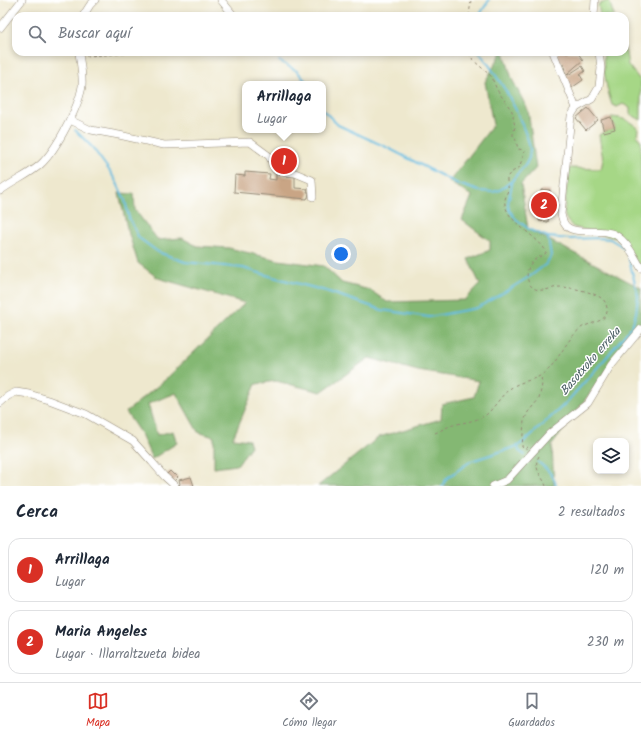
<!DOCTYPE html>
<html lang="es">
<meta charset="utf-8">
<style>
:root{--surface:#fff;--page:#f2f2f3;--text:#1f2937;--muted:#747a83;--line:#e0e1e3;--accent:#d93025}
body{margin:0;font-family:Kalam,sans-serif;background:var(--page);color:var(--text)}
.controls{position:absolute;right:12px;bottom:12px;display:grid;overflow:hidden;border-radius:8px;box-shadow:0 2px 6px #0003}
.controls button{width:36px;height:36px;display:grid;place-items:center;padding:0;border:0;border-bottom:1px solid var(--line);background:var(--surface);color:var(--text);font:20px sans-serif}
.you{position:absolute;left:341px;top:254px;width:14px;height:14px;margin:-10px;border:3px solid #fff;border-radius:50%;background:#1a73e8;box-shadow:0 0 0 6px #1a73e833}
.badge{display:grid;place-items:center;width:26px;height:26px;border-radius:50%;background:var(--accent);color:#fff;font-size:13px;font-weight:700}
.pin{position:absolute;translate:-50% -50%;border:2px solid #fff;box-shadow:0 1px 4px #0006}
.popup{position:absolute;left:242px;top:81px;width:84px;height:52px;box-sizing:border-box;display:grid;place-content:center;border-radius:8px;background:var(--surface);filter:drop-shadow(0 1px 3px #0005);font-size:13px;white-space:nowrap;color:var(--muted)}
.popup b{font-size:15px;color:var(--text)}
.popup::after{content:'';position:absolute;left:50%;top:100%;margin-left:-8px;border:8px solid transparent;border-top-color:var(--surface)}
.list{margin:0;padding:0;list-style:none}
h2{display:flex;justify-content:space-between;align-items:center;height:52px;margin:0;padding:0 16px;font-size:17px}
h2 small{font-size:13px;font-weight:400;color:var(--muted)}
.list li{display:grid;grid-template-columns:26px 1fr auto;gap:12px;align-items:center;box-sizing:border-box;height:64px;margin:0 8px 8px;padding:0 8px;border:1px solid var(--line);border-radius:12px}
.list b{display:block;font-size:15px;white-space:nowrap}
.list p{margin:0;font-size:13px;white-space:nowrap;color:var(--muted)}
.list em{font-size:13px;font-style:normal;color:var(--muted)}
.icon{flex:none;width:22px;height:22px;fill:none;stroke:currentColor;stroke-width:2;stroke-linecap:round;stroke-linejoin:round}
.map{position:relative;flex:none;width:641px;height:486px;overflow:hidden}
.search{position:absolute;background:var(--surface);box-shadow:0 2px 6px #0003;left:12px;right:12px;top:12px;height:44px;display:flex;align-items:center;gap:10px;box-sizing:border-box;padding:0 14px;border-radius:12px;color:var(--muted);font-size:15px}
.sheet{height:196px;background:var(--surface)}
nav{display:flex;justify-content:space-around;align-items:center;box-sizing:border-box;height:56px;border-top:1px solid var(--line);background:var(--surface);font-size:11px;color:var(--muted)}
nav a{display:grid;justify-items:center;gap:2px}
nav .on{color:var(--accent)}
.map>svg:first-child{display:block}
.green{fill:#a6d786;stroke:#708052}
.forest{fill:#84b873;stroke:#607148}
.lines{fill:none;stroke-linecap:round;stroke-linejoin:round}
.stream{stroke:#61badf;stroke-width:2}
.building{fill:#c9a585}
.minor-casing{stroke:#948976;stroke-width:8}
.path{stroke:#948976;stroke-width:1;stroke-dasharray:3 3;stroke-linecap:butt}
.minor{stroke:#fff;stroke-width:7}
.labels{text-anchor:middle;stroke-width:3;stroke-linejoin:round;paint-order:stroke}
.water-label{font-size:12px;font-style:italic;fill:#485c62;stroke:#fff}
</style>
<div class="map">
<svg width="641" height="486" viewBox="0 0 641 486">
<rect width="100%" height="100%" fill="#fff"/>
<filter id="ink" filterUnits="userSpaceOnUse"><feTurbulence type="fractalNoise" baseFrequency=".025" numOctaves="2"/><feDisplacementMap in="SourceGraphic" scale="8" xChannelSelector="R" yChannelSelector="G"/><feConvolveMatrix kernelMatrix="1 2 1 2 8 2 1 2 1" color-interpolation-filters="sRGB"/></filter>
<filter id="wash" filterUnits="userSpaceOnUse"><feTurbulence type="fractalNoise" baseFrequency=".012" numOctaves="4" result="noise"/><feDisplacementMap in="SourceGraphic" scale="16" xChannelSelector="R" yChannelSelector="G"/><feGaussianBlur stdDeviation="0.9" result="paint"/><feColorMatrix in="noise" values="0 0 0 0 0 0 0 0 0 0 0 0 0 0 0 0 0 1.4 0 .05"/><feComposite in="paint" operator="in"/></filter>
<g filter="url(#wash)">
<rect width="100%" height="100%" fill="#eee8ce"/>
<g class="green">
<polygon points="609,0 614,16 599,16 600,14 598,5"/>
<path d="M625,47L628,65L641,81V120L630,114V108L623,104L617,107L612,105C607,90 602,68 604,52H625Z"/>
<path d="M611,117C624,118 628,120 638,128L637,136L641,141V268L621,239L573,227C568,222 565,219 564,212L569,168L601,169L603,160L599,135L604,132L615,129Z"/>
</g>
<polygon class="forest" points="502,52 504,52 512,79 528,110 536,168 521,184 528,229 641,288 641,323 552,445 554,486 318,486 379,437 441,419 442,404 474,397 479,381 418,371 369,358 321,392 276,381 256,384 233,438 249,440 251,446 237,465 214,468 214,437 198,432 176,393 148,404 157,435 173,431 177,443 152,459 142,436 126,412 165,380 245,303 158,278 138,263 127,228 119,193 134,194 135,210 158,240 182,238 197,246 229,248 278,260 324,266 342,283 370,290 387,302 465,300 480,284 468,259 490,250 490,241 462,220 472,196 449,182 493,125 485,82"/>
<g class="lines">
<g class="stream">
<polyline points="479,16 489,0"/>
<polyline points="279,61 297,71 308,84"/>
<polyline points="323,110 338,125 386,147 458,184 479,191 493,192 500,190 513,180"/>
<polyline points="75,130 92,147 109,170 117,183 125,200 129,218 139,238 158,252 185,262 243,268 273,277 326,291 382,310 429,317 477,308 503,293 532,275 546,264 551,256 548,237"/>
<polyline points="518,446 519,451 525,455"/>
<path d="M538,462C546,468 555,476 556,486"/>
<polyline points="442,486 447,478 471,461 518,446 527,439 565,404 605,359 632,326 636,313 638,296 627,251 620,245 610,239 599,238 570,239 548,237 530,230 516,219 509,210 508,203 513,179 526,164 529,158 530,149 528,140 517,112 506,91 489,65 479,52"/>
</g>
</g>
<g id="blocks">
<g class="building">
<polygon points="556,52 577,52 583,60 567,74 568,75 582,66 585,71 580,75 583,80 570,89 564,74 566,73 564,70 565,67 558,58"/>
<polygon points="588,108 598,120 586,130 576,118"/>
<polygon points="611,117 615,129 604,132 601,120"/>
<polygon points="291,147 293,153 291,153 294,166 278,170 274,156 284,153 283,149"/>
<polygon points="245,172 270,174 269,179 276,180 276,175 295,177 295,188 308,189 307,192 309,192 308,198 307,198 307,199 234,192 235,175 245,176"/>
<polygon points="541,190 550,190 549,203 548,203 547,207 549,207 548,222 539,221"/>
<polygon points="170,471 174,475 175,474 178,477 173,482 166,475"/>
<polygon points="191,477 194,486 179,486 179,485 180,484 179,480"/>
</g>
</g>
</g>
<g filter="url(#ink)">
<use href="#blocks" fill-opacity="0" stroke="#948976" stroke-width="1"/>
<g class="lines">
<defs>
<g id="minor">
<polyline points="221,0 234,16"/>
<polyline points="83,16 90,5 95,0"/>
<polyline points="594,16 595,0"/>
<polyline points="0,28 22,0"/>
<polyline points="553,52 576,108"/>
<path d="M599,52L601,68L599,87L592,99L576,108L571,116L561,214C562,217 562,220 564,223C571,237 600,227 614,234C627,241 634,256 641,268"/>
<polyline points="70,120 91,130 119,135 164,145 250,142 269,156 277,171 295,173 312,180 313,197"/>
<path d="M0,191C13,181 29,175 41,164C56,150 79,107 82,86C83,75 80,63 79,52"/>
<polyline points="0,403 8,396 16,392 29,394 49,400 86,414 133,441 152,462 164,476 175,486"/>
<polyline points="493,486 507,480 549,434 588,403 611,365 641,329"/>
</g>
</defs>
<use href="#minor" class="minor-casing"/>
<g class="path">
<polyline points="469,16 471,0"/>
<polyline points="86,56 154,52 192,52"/>
<path d="M435,433C440,431 445,428 450,426C462,422 475,422 486,415C496,406 502,393 514,386C524,380 538,380 547,371C560,358 566,340 581,328C589,322 609,323 607,308C606,304 605,300 601,298C594,292 570,287 560,287C554,287 546,291 539,290C525,288 524,270 533,261C536,258 542,256 546,253V251C537,236 511,224 506,208C503,202 506,196 508,190C509,187 507,184 507,181C506,174 514,171 519,168L525,151L524,150L518,149L515,137L513,136V134L515,127L512,111L497,90L491,76L473,60L469,52"/>
<polyline points="528,447 525,449 522,447 524,421 528,412 539,399 541,390 542,384 541,377"/>
<path d="M539,456C532,468 542,475 546,486"/>
</g>
<use href="#minor" class="minor"/>
</g>
</g>
<g class="labels">
<g class="water-label">
<text transform="translate(590 361) rotate(-49)" y="4">Basotxoko erreka</text>
</g>
</g>
</svg>
<div class="controls">
<button><svg class="icon" aria-label="layers" viewBox="0 0 24 24"><path d="M12 4l9 5-9 5-9-5zM3 14l9 5 9-5"/></svg></button>
</div>
<div class="you"></div>
<div class="pin badge" style="left:284px;top:161px">1</div>
<div class="popup"><b>Arrillaga</b>Lugar</div>
<div class="pin badge" style="left:544px;top:205px">2</div>
<div class="search"><svg class="icon" aria-label="search" viewBox="0 0 24 24"><circle cx="10" cy="10" r="6"/><path d="M15 15l6 6"/></svg>Buscar aquí</div>
</div>
<section class="sheet">
<h2>Cerca<small>2 resultados</small></h2>
<ul class="list">
<li><span class="badge">1</span><div><b>Arrillaga</b><p>Lugar</p></div><em>120 m</em></li>
<li><span class="badge">2</span><div><b>Maria Angeles</b><p>Lugar · Illarraltzueta bidea</p></div><em>230 m</em></li>
</ul>
</section>
<nav>
<a class="on"><svg class="icon" aria-label="map" viewBox="0 0 24 24"><path d="M3 6l6-2 6 2 6-2v14l-6 2-6-2-6 2zM9 4v14M15 6v14"/></svg>Mapa</a>
<a><svg class="icon" aria-label="directions" viewBox="0 0 24 24"><path d="M12 3l9 9-9 9-9-9zM9 14v-3h6M13 9l2 2-2 2"/></svg>Cómo llegar</a>
<a><svg class="icon" aria-label="saved" viewBox="0 0 24 24"><path d="M7 4h10v16l-5-4-5 4z"/></svg>Guardados</a>
</nav>
